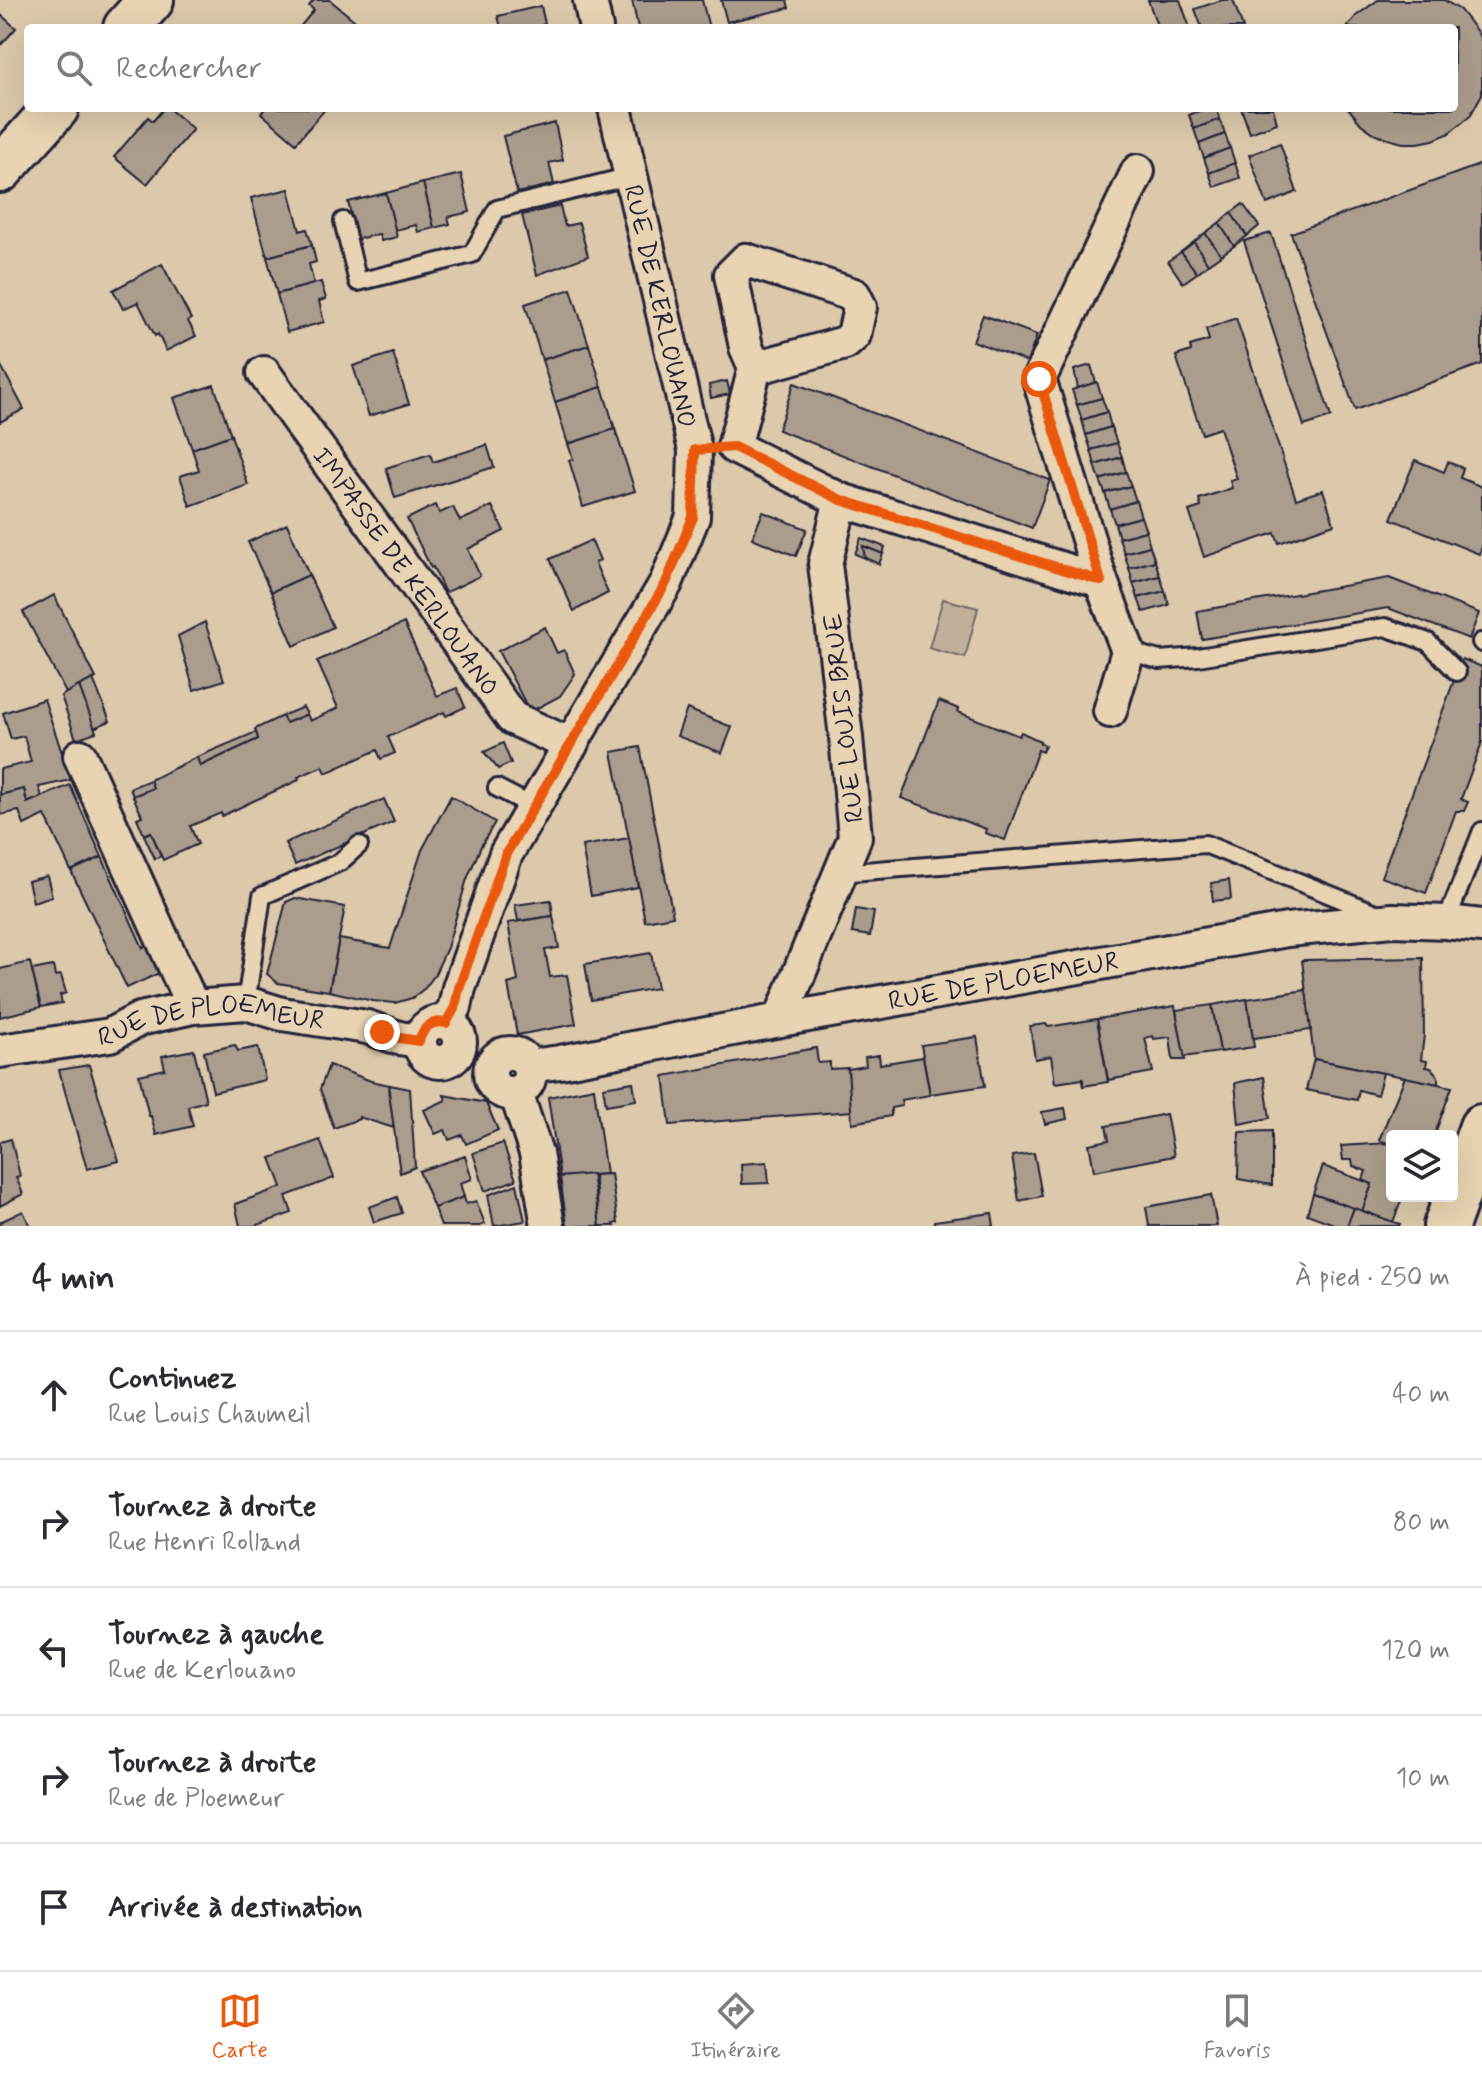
<!DOCTYPE html>
<html lang="fr">
<meta charset="utf-8">
<style>
:root{--surface:#fff;--page:#f7f7f7;--text:#2b2b33;--muted:#7c7c81;--line:#e1e1e2;--accent:#ea580c}
body{margin:0;font-family:Mynerve,sans-serif;background:var(--page);color:var(--text)}
.controls{position:absolute;right:24px;bottom:24px;display:grid;overflow:hidden;border-radius:8px;box-shadow:0 8px 32px #0002}
.controls button{width:72px;height:72px;display:grid;place-items:center;padding:0;border:0;border-bottom:2px solid var(--line);background:var(--surface);color:var(--text);font:40px sans-serif}
.stop{position:absolute;width:24px;height:24px;margin:-18px;border:6px solid #ea580c;border-radius:50%;background:#fff}
.stop.end{background:#ea580c;border-color:#fff;box-shadow:0 2px 8px #0008}
.list{margin:0;padding:0;list-style:none}
h2{display:flex;justify-content:space-between;align-items:center;height:104px;margin:0;padding:0 32px;font-size:34px}
h2 small{font-size:26px;font-weight:400;color:var(--muted)}
.list li{display:grid;grid-template-columns:52px 1fr auto;gap:24px;align-items:center;box-sizing:border-box;height:128px;padding:0 32px;border-top:2px solid var(--line)}
.list b{display:block;font-size:30px;white-space:nowrap}
.list p{margin:0;font-size:26px;white-space:nowrap;color:var(--muted)}
.list em{font-size:26px;font-style:normal;color:var(--muted)}
.icon{flex:none;width:44px;height:44px;fill:none;stroke:currentColor;stroke-width:2;stroke-linecap:round;stroke-linejoin:round}
.map{position:relative;flex:none;width:1482px;height:1226px;overflow:hidden}
.search{position:absolute;background:var(--surface);box-shadow:0 8px 32px #0002;left:24px;right:24px;top:24px;height:88px;display:flex;align-items:center;gap:20px;box-sizing:border-box;padding:0 28px;border-radius:8px;color:var(--muted);font-size:30px}
.sheet{height:744px;background:var(--surface)}
nav{display:flex;justify-content:space-around;align-items:center;box-sizing:border-box;height:112px;border-top:2px solid var(--line);background:var(--surface);font-size:22px;color:var(--muted)}
nav a{display:grid;justify-items:center;gap:4px}
nav .on{color:var(--accent)}
.map>svg:first-child{display:block}
.green{fill:#c0b09a;stroke:#71696a;stroke-width:2}
.building{fill:#aa9d8d;stroke:#22223b;stroke-width:2}
.lines{fill:none;stroke-linecap:round;stroke-linejoin:round}
.service-casing{stroke:#22223b;stroke-width:22}
.minor-casing{stroke:#22223b;stroke-width:38}
.secondary-casing{stroke:#22223b;stroke-width:50}
.service{stroke:#e8d4b2;stroke-width:16}
.minor{stroke:#e8d4b2;stroke-width:32}
.secondary{stroke:#e8d4b2;stroke-width:44}
.route{stroke:#ea580c;stroke-width:10}
.labels{text-anchor:middle;stroke-width:7;stroke-linejoin:round;paint-order:stroke}
.street-label{font-size:26px;fill:#22223b;stroke:#e8d4b2}
</style>
<div class="map">
<svg width="1482" height="1226" viewBox="0 0 1482 1226">
<rect width="100%" height="100%" fill="#dcc9ab"/>
<filter id="ink" filterUnits="userSpaceOnUse"><feTurbulence type="fractalNoise" baseFrequency=".0125" numOctaves="2"/><feDisplacementMap in="SourceGraphic" scale="16" xChannelSelector="R" yChannelSelector="G"/><feConvolveMatrix kernelMatrix="1 2 1 2 8 2 1 2 1" color-interpolation-filters="sRGB"/></filter>
<g filter="url(#ink)">
<polygon class="green" points="943,599 978,608 965,658 929,648"/>
<g class="building">
<polygon points="314,0 330,0 360,25 357,28 299,28 314,10 309,6"/>
<polygon points="632,0 702,0 709,28 638,28"/>
<polygon points="721,0 787,0 789,8 727,22"/>
<polygon points="1148,0 1180,0 1190,28 1158,28"/>
<polygon points="1222,0 1233,0 1243,28 1202,28 1195,9"/>
<polygon points="1378,0 1444,0 1460,10 1478,33 1482,42 1482,94 1470,116 1448,134 1433,140 1418,143 1403,143 1388,139 1374,133 1361,124 1348,108 1454,108 1454,28 1347,28 1356,16"/>
<polygon points="541,6 545,24 539,26 539,28 501,28 498,16"/>
<polygon points="0,14 16,28 0,46"/>
<polygon points="164,108 168,108 193,129 147,184 114,157 148,117 153,121"/>
<polygon points="266,108 326,108 296,143 261,113"/>
<polygon points="1206,108 1216,108 1220,119 1194,129 1189,115"/>
<polygon points="1241,108 1273,108 1277,123 1250,133"/>
<polygon points="1220,119 1225,134 1199,144 1194,129"/>
<polygon points="555,123 563,160 549,163 554,184 517,193 503,136"/>
<polygon points="1225,134 1230,148 1204,158 1199,144"/>
<polygon points="1280,143 1297,192 1267,204 1249,155"/>
<polygon points="1230,148 1235,163 1209,173 1204,158"/>
<polygon points="1235,163 1240,178 1214,187 1209,173"/>
<polygon points="1482,164 1482,364 1355,410 1291,233"/>
<polygon points="461,174 470,212 448,217 450,224 434,228 423,183"/>
<polygon points="423,183 434,228 418,232 416,225 395,230 386,193"/>
<polygon points="289,189 300,231 307,229 312,245 267,257 251,198"/>
<polygon points="386,193 397,237 381,241 379,234 357,239 348,202"/>
<polygon points="1243,204 1259,226 1247,236 1231,213"/>
<polygon points="560,206 565,226 579,223 588,256 537,275 522,215"/>
<polygon points="1231,213 1247,236 1234,246 1219,223"/>
<polygon points="1219,223 1234,246 1221,255 1205,233"/>
<polygon points="1205,233 1221,255 1208,264 1194,242"/>
<polygon points="1271,233 1331,417 1304,426 1244,241"/>
<polygon points="1194,242 1208,264 1197,273 1181,252"/>
<polygon points="312,245 316,262 309,264 314,284 277,294 267,257"/>
<polygon points="1181,252 1197,273 1183,283 1168,261"/>
<polygon points="162,264 191,319 188,321 196,336 166,351 158,334 155,336 138,302 123,309 113,290"/>
<polygon points="321,282 326,299 319,301 324,322 287,332 277,294"/>
<polygon points="571,289 589,345 542,360 525,304"/>
<polygon points="983,315 1037,335 1027,362 973,341"/>
<polygon points="1236,318 1296,499 1323,490 1334,524 1279,543 1275,533 1204,557 1189,511 1201,507 1199,499 1232,488 1230,481 1237,479 1220,428 1202,434 1176,356 1191,351 1190,346 1209,340 1206,329"/>
<polygon points="589,345 602,387 555,402 542,360"/>
<polygon points="393,353 409,404 369,416 353,366"/>
<polygon points="0,364 24,409 0,422"/>
<polygon points="1091,365 1096,383 1078,388 1074,370"/>
<polygon points="727,381 730,394 711,398 709,385"/>
<polygon points="1097,382 1102,398 1077,405 1072,390"/>
<polygon points="794,383 1050,480 1032,528 778,430"/>
<polygon points="214,385 231,435 192,449 174,398"/>
<polygon points="602,387 615,429 568,444 555,402"/>
<polygon points="1102,398 1107,412 1082,420 1077,405"/>
<polygon points="1107,412 1111,427 1086,435 1082,420"/>
<polygon points="1111,427 1117,443 1091,450 1086,435"/>
<polygon points="615,429 635,491 583,507 569,460 573,459 568,444"/>
<polygon points="231,435 248,485 190,506 180,476 199,470 192,449"/>
<polygon points="1117,443 1122,457 1095,465 1091,450"/>
<polygon points="487,445 494,467 395,498 386,468 430,454 433,462"/>
<polygon points="1122,457 1126,472 1100,480 1095,465"/>
<polygon points="1415,460 1444,472 1448,462 1463,468 1460,478 1482,487 1482,547 1479,554 1391,519"/>
<polygon points="1126,472 1131,486 1105,493 1100,480"/>
<polygon points="1131,486 1136,501 1110,509 1105,493"/>
<polygon points="1136,501 1141,517 1115,524 1110,509"/>
<polygon points="435,505 440,513 453,507 460,521 492,506 504,531 468,549 480,576 445,593 433,567 431,568 407,519"/>
<polygon points="763,512 807,529 796,556 752,538"/>
<polygon points="1141,517 1146,531 1119,538 1115,524"/>
<polygon points="287,524 309,575 271,592 248,542"/>
<polygon points="1146,531 1150,546 1124,553 1119,538"/>
<polygon points="861,538 885,547 883,554 863,546 865,558 855,554"/>
<polygon points="591,540 600,560 595,563 608,593 574,611 550,559"/>
<polygon points="863,546 883,554 879,564 865,558"/>
<polygon points="1150,546 1155,561 1129,568 1124,553"/>
<polygon points="1155,561 1160,576 1133,583 1129,568"/>
<polygon points="309,575 333,627 294,646 271,592"/>
<polygon points="1160,576 1165,591 1138,598 1133,583"/>
<polygon points="1389,578 1479,613 1469,639 1388,608 1202,639 1197,611"/>
<polygon points="1165,591 1169,605 1143,612 1138,598"/>
<polygon points="54,595 96,678 66,693 23,612"/>
<polygon points="205,622 224,680 194,690 178,636"/>
<polygon points="404,623 437,696 457,688 465,707 446,716 444,712 388,737 395,753 381,759 377,750 326,773 323,766 298,777 299,780 251,802 222,816 221,813 190,826 198,844 163,860 151,832 144,835 137,818 142,816 133,796 153,788 150,780 197,757 200,766 258,739 255,729 282,716 286,723 307,714 310,721 338,708 317,661"/>
<polygon points="545,627 557,653 564,650 575,674 560,696 530,712 498,651"/>
<polygon points="1462,659 1482,667 1482,742 1461,799 1468,802 1464,811 1456,811 1426,893 1381,877"/>
<polygon points="93,679 110,721 94,728 79,686"/>
<polygon points="79,686 96,732 76,739 61,696"/>
<polygon points="44,699 71,780 39,787 42,797 27,803 24,789 0,795 0,769 31,762 24,736 11,739 3,713"/>
<polygon points="939,701 959,709 958,712 1019,736 1021,732 1040,741 1040,743 1045,745 1042,752 1038,750 1005,840 985,833 986,829 901,798"/>
<polygon points="303,707 307,714 286,723 282,716"/>
<polygon points="687,709 732,727 722,753 677,736"/>
<polygon points="256,732 258,739 200,766 197,757"/>
<polygon points="503,743 511,763 498,769 484,752"/>
<polygon points="640,747 673,916 645,921 612,752"/>
<polygon points="150,780 153,788 133,796 130,788"/>
<polygon points="70,785 102,857 71,871 45,815 24,825 19,811 0,815 0,795 24,789 27,803"/>
<polygon points="451,796 495,822 481,846 467,879 447,948 434,976 425,988 412,998 395,1003 373,1001 329,991 339,939 390,948 422,850"/>
<polygon points="384,799 394,822 295,865 285,843"/>
<polygon points="151,832 161,856 155,859 144,835"/>
<polygon points="629,838 638,887 591,896 582,846"/>
<polygon points="102,857 143,948 150,944 168,969 127,988 71,871"/>
<polygon points="47,876 52,896 33,902 28,881"/>
<polygon points="1229,880 1231,899 1213,901 1211,883"/>
<polygon points="295,898 345,907 329,991 278,983 267,974 286,902"/>
<polygon points="551,900 553,916 518,921 515,905"/>
<polygon points="856,909 874,912 870,936 852,933"/>
<polygon points="553,916 559,948 545,950 550,977 567,975 576,1024 517,1035 508,984 518,981 508,923"/>
<polygon points="651,953 657,988 591,1000 585,964"/>
<polygon points="1423,958 1424,1035 1421,1060 1427,1061 1426,1067 1431,1068 1438,1076 1438,1084 1314,1059 1302,960"/>
<polygon points="30,962 41,1007 0,1017 0,969"/>
<polygon points="53,966 55,976 61,975 66,993 60,995 62,1003 41,1007 32,970"/>
<polygon points="1306,990 1311,1030 1253,1038 1247,999"/>
<polygon points="1247,999 1254,1047 1220,1052 1212,1005"/>
<polygon points="1212,1005 1220,1052 1184,1057 1176,1010"/>
<polygon points="1175,1006 1185,1060 1173,1060 1170,1037 1154,1039 1153,1036 1145,1038 1153,1072 1108,1080 1097,1019"/>
<polygon points="1097,1019 1108,1082 1083,1086 1083,1079 1055,1083 1051,1056 1035,1059 1030,1026 1046,1024 1048,1027"/>
<polygon points="977,1037 985,1086 930,1094 921,1045"/>
<polygon points="235,1045 238,1051 258,1047 265,1080 213,1092 204,1052"/>
<polygon points="816,1048 818,1063 830,1062 830,1069 848,1068 852,1111 670,1125 664,1076"/>
<polygon points="194,1050 206,1101 188,1106 193,1126 156,1135 151,1116 149,1116 139,1075 165,1069 162,1056"/>
<polygon points="879,1055 880,1064 923,1057 930,1095 901,1100 902,1106 891,1108 891,1116 852,1123 848,1069 866,1066 865,1057"/>
<polygon points="1314,1059 1383,1073 1377,1095 1359,1090 1357,1100 1306,1090"/>
<polygon points="89,1065 119,1161 87,1169 59,1070"/>
<polygon points="329,1065 371,1081 390,1085 389,1092 394,1128 359,1117 359,1119 334,1128 320,1089"/>
<polygon points="1264,1077 1270,1118 1239,1124 1235,1083"/>
<polygon points="1405,1077 1452,1087 1434,1136 1392,1136 1392,1145 1379,1140"/>
<polygon points="633,1082 636,1100 606,1105 603,1087"/>
<polygon points="390,1085 410,1089 415,1167 400,1173 389,1092"/>
<polygon points="594,1088 606,1174 560,1177 548,1097"/>
<polygon points="444,1095 486,1103 498,1130 466,1144 462,1135 449,1140 445,1130 435,1134 424,1110 446,1100"/>
<polygon points="1065,1108 1067,1119 1045,1124 1042,1112"/>
<polygon points="1166,1114 1174,1156 1094,1171 1089,1144 1109,1140 1106,1126"/>
<polygon points="1272,1131 1272,1185 1238,1179 1239,1132"/>
<polygon points="11,1139 20,1176 16,1177 23,1194 0,1206 0,1142"/>
<polygon points="320,1140 334,1178 286,1196 292,1213 255,1226 240,1226 235,1204 282,1187 271,1158"/>
<polygon points="503,1143 516,1180 485,1191 473,1153"/>
<polygon points="1387,1143 1392,1145 1392,1196 1403,1196 1393,1222 1362,1211 1372,1184 1363,1180 1366,1171 1353,1166 1352,1160 1343,1160 1341,1146"/>
<polygon points="1034,1153 1042,1196 1019,1201 1012,1156"/>
<polygon points="465,1156 472,1179 460,1183 464,1197 434,1208 419,1171"/>
<polygon points="767,1162 769,1183 742,1184 741,1164"/>
<polygon points="1323,1166 1372,1184 1362,1211 1313,1194"/>
<polygon points="592,1174 600,1226 567,1226 560,1177"/>
<polygon points="611,1174 618,1223 614,1224 615,1226 600,1226 594,1175"/>
<polygon points="517,1184 525,1221 494,1226 488,1195"/>
<polygon points="1313,1194 1354,1208 1347,1226 1339,1226 1307,1214"/>
<polygon points="1211,1195 1217,1226 1149,1226 1146,1207"/>
<polygon points="397,1197 402,1213 374,1222 369,1207"/>
<polygon points="464,1197 466,1204 476,1201 485,1224 480,1226 441,1226 434,1208"/>
<polygon points="1354,1208 1393,1222 1400,1224 1399,1226 1347,1226"/>
<polygon points="23,1211 30,1226 0,1226 0,1222"/>
<polygon points="992,1213 994,1226 935,1226 934,1221"/>
</g>
<g class="lines">
<defs>
<g id="service">
<polyline points="343,221 358,282 472,254 497,209 631,176"/>
<polyline points="1481,642 1482,643"/>
<polyline points="1128,651 1159,660 1198,657 1385,627 1428,642 1457,672"/>
<polyline points="497,788 534,807"/>
<polyline points="839,873 1205,844 1380,915"/>
<polyline points="1446,922 1482,831"/>
<polyline points="246,1003 262,896 340,862 359,845"/>
</g>
<g id="minor">
<polyline points="590,0 596,28"/>
<polyline points="755,368 845,343 854,335 860,307 854,295 746,260 731,275 746,347 755,368 734,447 841,500 1101,581"/>
<path id="s1" d="M264,373L512,718L571,745"/>
<polyline points="1110,711 1128,651 1101,581 1039,379 1138,171"/>
<polyline points="80,756 193,1007"/>
<polyline points="780,1020 855,837 846,737 825,564 841,500"/>
<circle cx="440" cy="1042" r="20"/>
<polyline points="446,1023 455,1007 459,988 506,854 666,583 693,517 695,450 615,108"/>
<path id="s2" d="M0,1051L110,1035L140,1019L193,1007L246,1003L282,1014L367,1027L399,1038L419,1041"/>
<circle cx="510" cy="1073" r="20"/>
<path id="s3" d="M529,1066L560,1062L780,1020L1287,930L1393,920L1446,922L1482,926"/>
<polyline points="516,1093 536,1153 548,1226"/>
</g>
<g id="secondary">
<polyline points="126,28 151,0"/>
<polyline points="0,170 56,108"/>
<polyline points="1446,1226 1482,1127"/>
</g>
</defs>
<use href="#service" class="service-casing"/>
<use href="#minor" class="minor-casing"/>
<use href="#secondary" class="secondary-casing"/>
<use href="#service" class="service"/>
<use href="#minor" class="minor"/>
<use href="#secondary" class="secondary"/>
</g>
</g>
<g class="lines" filter="url(#ink)">
<path class="route" d="M382,1032L399,1038L419,1041C423,1027 432,1020 446,1023L455,1007L459,988L506,854L666,583L693,517L695,450L734,447L841,500L1101,581L1039,379"/>
</g>
<g class="labels">
<g class="street-label">
<text transform="translate(661 306) rotate(77)" y="9">RUE DE KERLOUANO</text>
<text dy="9" stroke="none"><textPath href="#s1" startOffset="244">IMPASSE DE KERLOUANO</textPath></text>
<text transform="translate(843 718) rotate(-96)" y="9">RUE LOUIS BRUE</text>
<text dy="9" stroke="none"><textPath href="#s3" startOffset="482">RUE DE PLOEMEUR</textPath></text>
<text dy="9" stroke="none"><textPath href="#s2" startOffset="216">RUE DE PLOEMEUR</textPath></text>
</g>
</g>
</svg>
<div class="controls">
<button><svg class="icon" aria-label="layers" viewBox="0 0 24 24"><path d="M12 4l9 5-9 5-9-5zM3 14l9 5 9-5"/></svg></button>
</div>
<div class="stop" style="left:1039px;top:379px"></div>
<div class="stop end" style="left:382px;top:1032px"></div>
<div class="search"><svg class="icon" aria-label="search" viewBox="0 0 24 24"><circle cx="10" cy="10" r="6"/><path d="M15 15l6 6"/></svg>Rechercher</div>
</div>
<section class="sheet">
<h2>4 min<small>À pied · 250 m</small></h2>
<ul class="list">
<li><svg class="icon" aria-label="ahead" viewBox="0 0 24 24"><path d="M12 20V5M6 11l6-6 6 6"/></svg><div><b>Continuez</b><p>Rue Louis Chaumeil</p></div><em>40 m</em></li>
<li><svg class="icon" aria-label="right" viewBox="0 0 24 24"><path d="M7 20v-9h11M14 6l5 5-5 5"/></svg><div><b>Tournez à droite</b><p>Rue Henri Rolland</p></div><em>80 m</em></li>
<li><svg class="icon" aria-label="left" viewBox="0 0 24 24"><path d="M17 20v-9H6M10 6l-5 5 5 5"/></svg><div><b>Tournez à gauche</b><p>Rue de Kerlouano</p></div><em>120 m</em></li>
<li><svg class="icon" aria-label="right" viewBox="0 0 24 24"><path d="M7 20v-9h11M14 6l5 5-5 5"/></svg><div><b>Tournez à droite</b><p>Rue de Ploemeur</p></div><em>10 m</em></li>
<li><svg class="icon" aria-label="arrive" viewBox="0 0 24 24"><path d="M6 21V4h12l-3 4 3 4H6"/></svg><div><b>Arrivée à destination</b></div></li>
</ul>
</section>
<nav>
<a class="on"><svg class="icon" aria-label="map" viewBox="0 0 24 24"><path d="M3 6l6-2 6 2 6-2v14l-6 2-6-2-6 2zM9 4v14M15 6v14"/></svg>Carte</a>
<a><svg class="icon" aria-label="directions" viewBox="0 0 24 24"><path d="M12 3l9 9-9 9-9-9zM9 14v-3h6M13 9l2 2-2 2"/></svg>Itinéraire</a>
<a><svg class="icon" aria-label="saved" viewBox="0 0 24 24"><path d="M7 4h10v16l-5-4-5 4z"/></svg>Favoris</a>
</nav>
